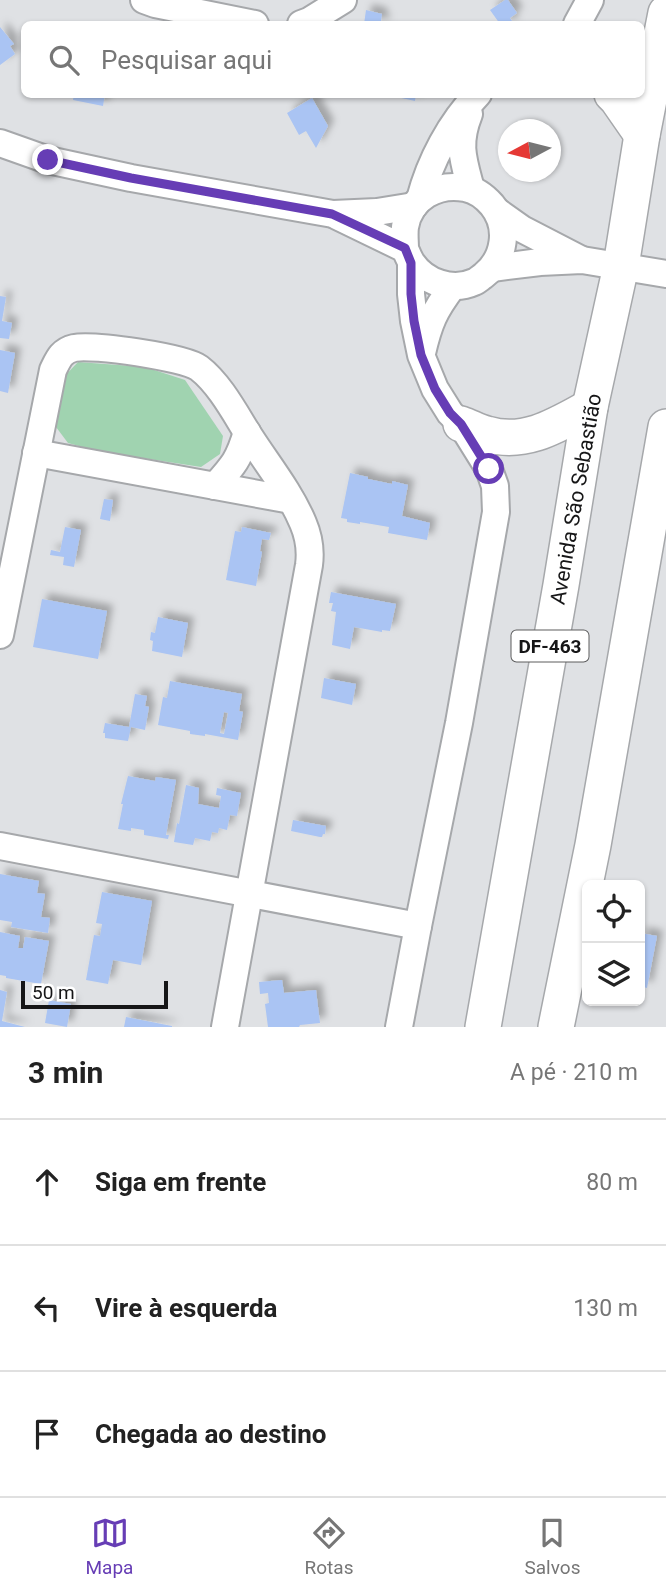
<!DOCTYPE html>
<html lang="pt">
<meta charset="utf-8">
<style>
:root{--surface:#fff;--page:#f6f6f6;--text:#222;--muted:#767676;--line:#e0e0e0;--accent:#663db5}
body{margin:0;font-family:Roboto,sans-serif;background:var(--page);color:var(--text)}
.controls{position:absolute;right:21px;bottom:21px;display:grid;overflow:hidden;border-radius:10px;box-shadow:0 2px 5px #0004}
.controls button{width:63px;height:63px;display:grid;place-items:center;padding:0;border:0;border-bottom:2px solid var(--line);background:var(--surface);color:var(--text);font:35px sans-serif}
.compass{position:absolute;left:498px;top:119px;width:63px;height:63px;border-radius:50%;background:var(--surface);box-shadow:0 2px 5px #0004;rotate:263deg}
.scale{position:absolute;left:21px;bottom:18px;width:147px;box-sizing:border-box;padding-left:7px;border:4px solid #161617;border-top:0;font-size:19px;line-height:24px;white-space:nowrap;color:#161617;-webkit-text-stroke:5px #fff;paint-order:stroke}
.stop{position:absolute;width:21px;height:21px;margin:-16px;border:5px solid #663db5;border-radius:50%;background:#fff}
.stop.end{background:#663db5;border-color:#fff;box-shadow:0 2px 7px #0008}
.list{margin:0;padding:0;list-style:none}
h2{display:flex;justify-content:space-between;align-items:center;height:91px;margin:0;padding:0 28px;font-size:30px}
h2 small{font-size:23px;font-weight:400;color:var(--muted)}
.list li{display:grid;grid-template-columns:46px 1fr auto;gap:21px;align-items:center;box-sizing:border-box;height:126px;padding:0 28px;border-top:2px solid var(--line)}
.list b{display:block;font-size:26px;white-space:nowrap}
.list em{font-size:23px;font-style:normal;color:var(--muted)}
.icon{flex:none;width:38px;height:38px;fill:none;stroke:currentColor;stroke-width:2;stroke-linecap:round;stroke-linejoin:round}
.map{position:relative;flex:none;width:666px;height:1027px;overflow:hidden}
.search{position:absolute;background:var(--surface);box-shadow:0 2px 5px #0004;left:21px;right:21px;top:21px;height:77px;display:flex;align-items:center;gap:18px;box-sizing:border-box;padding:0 24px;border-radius:10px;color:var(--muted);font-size:26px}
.sheet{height:469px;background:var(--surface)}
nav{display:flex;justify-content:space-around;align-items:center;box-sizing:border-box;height:98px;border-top:2px solid var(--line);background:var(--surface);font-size:19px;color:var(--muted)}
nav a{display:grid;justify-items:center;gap:4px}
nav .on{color:var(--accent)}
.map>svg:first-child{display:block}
.green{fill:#a0d3b0}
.building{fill:#aac4f3;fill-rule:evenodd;filter:url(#shadow)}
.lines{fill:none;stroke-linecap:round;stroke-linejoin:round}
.minor-casing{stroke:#a6a8ab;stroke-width:30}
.major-casing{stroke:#a6a8ab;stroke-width:38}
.minor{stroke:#fff;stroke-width:26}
.major{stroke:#fff;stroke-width:35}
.route{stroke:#663db5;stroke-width:9}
.labels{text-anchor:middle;stroke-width:6;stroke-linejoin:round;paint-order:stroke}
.shield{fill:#fff;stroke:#5c5c5d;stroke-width:2}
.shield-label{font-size:19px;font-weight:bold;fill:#161617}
.street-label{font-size:21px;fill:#161617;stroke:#fff}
</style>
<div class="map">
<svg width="666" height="1027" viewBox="0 0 666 1027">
<defs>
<filter id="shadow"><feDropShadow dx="6" dy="-6" stdDeviation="3.5" flood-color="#0004"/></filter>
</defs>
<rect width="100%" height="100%" fill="#dfe1e4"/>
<polygon class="green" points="78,362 145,367 185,380 223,436 220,454 201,467 97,451 68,443 53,423 60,381"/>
<g class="building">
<polygon points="505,0 508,0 517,13 510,18 514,24 500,24 490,10"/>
<polygon points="366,10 382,14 381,21 386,22 385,24 364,24"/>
<polygon points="0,27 14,44 10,46 15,54 0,65"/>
<polygon points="74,94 105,94 103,106 73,100"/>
<polygon points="398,94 416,94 415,101 397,97"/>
<polygon points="312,98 328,126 316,148 306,131 299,135 287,113"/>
<polygon points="0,296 6,297 2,321 12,323 9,339 0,338"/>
<polygon points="0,350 15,353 8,393 0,391"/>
<polygon points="350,473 368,477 368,479 392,484 392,481 408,485 402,516 430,523 427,540 388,533 389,527 360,522 360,524 347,522 347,519 341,518"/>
<polygon points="104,499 113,500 110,521 100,519"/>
<polygon points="65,527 81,530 74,567 63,565 64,557 50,555 51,550 60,552"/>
<polygon points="242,527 271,533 269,540 262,539 260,551 262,552 256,586 226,580 235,531 241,532"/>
<polygon points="331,592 396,604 390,631 382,630 382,632 354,627 350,649 332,645 336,612 331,611 333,603 329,603"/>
<polygon points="42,599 107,611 98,659 33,647"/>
<polygon points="158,617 188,623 182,657 152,651 153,641 150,640 151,632 155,633"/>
<polygon points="324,678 356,684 352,705 321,698"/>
<path d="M170,681L242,694L239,711L243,712L238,740L205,734V736L190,734V731L158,725L163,697L167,698ZM224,712L228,713L224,734L220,733Z"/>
<polygon points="135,694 147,696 145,706 149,707 145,730 131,727 128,741 105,738 105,733 103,733 105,723 129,727"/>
<polygon points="128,776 155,781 156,777 176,780 166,835 169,835 168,839 144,835 144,830 131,828 131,831 118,829 123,804 121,804"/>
<polygon points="186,785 199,788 198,804 219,808 221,796 216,795 217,788 241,793 237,816 230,815 227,830 219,828 218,833 212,832 210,841 195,838 193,845 174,842 177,823 179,824"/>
<polygon points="293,820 326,826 325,834 323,834 322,837 320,837 291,831"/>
<polygon points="0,874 39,881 37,893 45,894 41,917 50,918 48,933 11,927 12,922 0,920"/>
<polygon points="102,892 152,901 141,965 113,960 108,984 86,980 94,935 100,936 102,924 96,923"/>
<polygon points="0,932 20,936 18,948 23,948 25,937 49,941 41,984 6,978 6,976 0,975"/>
<polygon points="640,933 657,936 647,988 640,986"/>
<polygon points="282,980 284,993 316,990 320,1023 300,1025 299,1027 268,1027 265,1004 269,1003 268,993 260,994 259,982"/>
<polygon points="0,990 7,992 2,1021 25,1027 0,1027"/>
<polygon points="49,1000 71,1004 67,1027 45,1023"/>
<polygon points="126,1017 172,1026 172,1027 124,1027"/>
</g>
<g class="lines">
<defs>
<g id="minor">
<polyline points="144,0 155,4 255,24"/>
<polyline points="301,24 309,21 343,0"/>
<polyline points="577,24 590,0"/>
<path d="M469,114C457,144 463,159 471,189"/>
<polyline points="0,143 48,160 131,178 333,214 377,212 414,206"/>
<path d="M420,199C430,161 450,123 478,94"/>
<polyline points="498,212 522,229 580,259"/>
<path d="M337,216L405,249C407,253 409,259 412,263C425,282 452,292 474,282C477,281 480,278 483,276C505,259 510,227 492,205C485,197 476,190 465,188C438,183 410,197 405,227C404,234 405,242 405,249"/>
<polyline points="492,268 540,262 582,260 666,274"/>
<path d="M422,353C429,323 434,311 453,286"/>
<polyline points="36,453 291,500"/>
<path d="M215,486C234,465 239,459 247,432"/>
<path d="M0,635L53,370C58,360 61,351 74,348C92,344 184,357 199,368C220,384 236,415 250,437C268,465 290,492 303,523C309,537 311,550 309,565L225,1027"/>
<polyline points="0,846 418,926"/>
<polyline points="399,1027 418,926 459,723 496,512 495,486 489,469 461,424 450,413 435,389 421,355 414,321 411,294 411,263"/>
</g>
<g id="major">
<polyline points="612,94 617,99 642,135"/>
<path d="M461,424C470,427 478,432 487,434C525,446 559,424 590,407"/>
<polyline points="483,1027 561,585 590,407 621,266 642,135 666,13"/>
<polyline points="556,1027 593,845 666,427"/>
</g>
</defs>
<use href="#minor" class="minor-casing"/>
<use href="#major" class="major-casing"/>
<use href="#minor" class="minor"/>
<use href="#major" class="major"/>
</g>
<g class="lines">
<polyline class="route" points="48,160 131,178 332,214 405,248 411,263 411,294 414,321 421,355 435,389 450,413 461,424 489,469"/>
</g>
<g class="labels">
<rect class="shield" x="511.5" y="630.5" width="77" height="31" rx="5"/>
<g class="shield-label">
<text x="550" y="653">DF-463</text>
</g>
<g class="street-label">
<text transform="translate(576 499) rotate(-80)" y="7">Avenida São Sebastião</text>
</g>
</g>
</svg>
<div class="controls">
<button><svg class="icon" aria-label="locate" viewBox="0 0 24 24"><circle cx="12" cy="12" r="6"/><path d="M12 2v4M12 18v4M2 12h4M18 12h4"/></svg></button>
<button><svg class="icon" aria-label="layers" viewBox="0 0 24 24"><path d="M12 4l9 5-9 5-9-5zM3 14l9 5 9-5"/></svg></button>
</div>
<svg class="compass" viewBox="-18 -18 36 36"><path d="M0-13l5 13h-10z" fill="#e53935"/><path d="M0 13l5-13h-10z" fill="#767676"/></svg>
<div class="scale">50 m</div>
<div class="stop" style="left:489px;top:469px"></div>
<div class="stop end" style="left:48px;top:160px"></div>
<div class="search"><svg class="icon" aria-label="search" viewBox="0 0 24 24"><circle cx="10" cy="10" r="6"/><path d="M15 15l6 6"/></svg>Pesquisar aqui</div>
</div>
<section class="sheet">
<h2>3 min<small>A pé · 210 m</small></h2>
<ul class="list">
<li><svg class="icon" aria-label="ahead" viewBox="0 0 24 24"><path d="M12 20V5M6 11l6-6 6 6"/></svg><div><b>Siga em frente</b></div><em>80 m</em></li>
<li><svg class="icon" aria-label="left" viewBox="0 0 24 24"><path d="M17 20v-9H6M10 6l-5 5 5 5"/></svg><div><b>Vire à esquerda</b></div><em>130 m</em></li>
<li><svg class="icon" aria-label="arrive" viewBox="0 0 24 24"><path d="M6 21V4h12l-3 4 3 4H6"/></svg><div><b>Chegada ao destino</b></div></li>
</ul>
</section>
<nav>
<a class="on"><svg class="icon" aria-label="map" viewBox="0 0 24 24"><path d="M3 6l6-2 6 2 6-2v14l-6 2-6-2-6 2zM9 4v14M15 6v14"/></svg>Mapa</a>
<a><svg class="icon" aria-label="directions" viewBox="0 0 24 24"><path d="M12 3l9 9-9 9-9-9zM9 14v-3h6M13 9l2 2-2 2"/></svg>Rotas</a>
<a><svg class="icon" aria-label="saved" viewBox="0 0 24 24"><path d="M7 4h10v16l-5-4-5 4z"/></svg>Salvos</a>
</nav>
